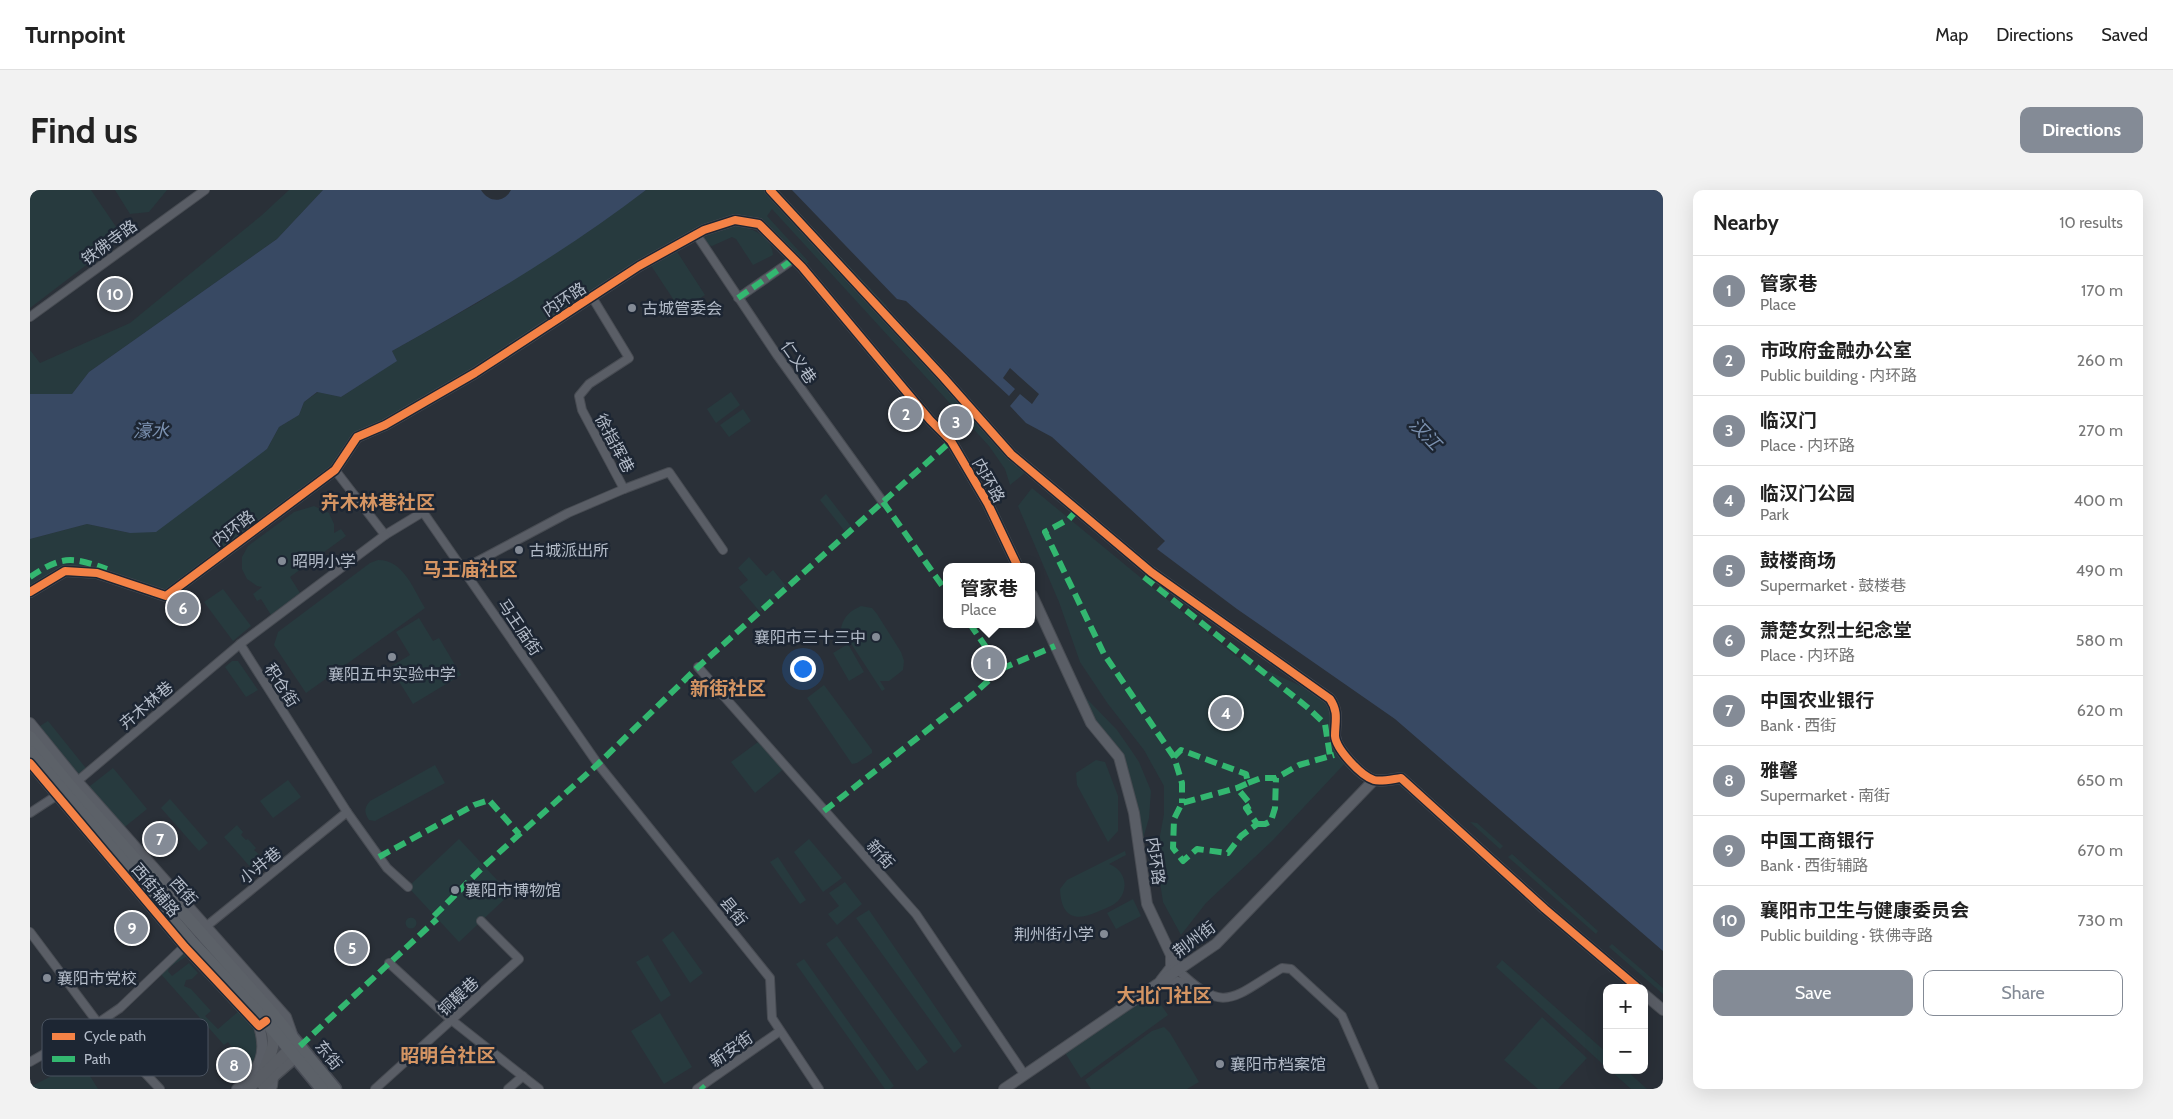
<!DOCTYPE html>
<meta charset="utf-8">
<style>
:root{--surface:#fff;--page:#f2f2f2;--text:#222;--muted:#767676;--line:#e0e0e0;--accent:#848b96}
body{margin:0;font-family:Cabin,"Noto Sans SC",sans-serif;background:var(--page);color:var(--text)}
.controls{position:absolute;right:15px;bottom:15px;display:grid;overflow:hidden;border-radius:10px;box-shadow:0 5px 20px #0002}
.controls button{width:45px;height:45px;display:grid;place-items:center;padding:0;border:0;border-bottom:1px solid var(--line);background:var(--surface);color:var(--text);font:25px sans-serif}
.you{position:absolute;left:772px;top:478px;width:18px;height:18px;margin:-12px;border:4px solid #fff;border-radius:50%;background:#1a73e8;box-shadow:0 0 0 8px #1a73e833}
.badge{display:grid;place-items:center;width:32px;height:32px;border-radius:50%;background:var(--accent);color:#fff;font-size:16px;font-weight:700}
.pin{position:absolute;translate:-50% -50%;border:2px solid #fff;box-shadow:0 1px 5px #0006}
.popup{position:absolute;left:913px;top:373px;width:92px;height:65px;box-sizing:border-box;display:grid;place-content:center;border-radius:10px;background:var(--surface);filter:drop-shadow(0 1px 4px #0005);font-size:16px;white-space:nowrap;color:var(--muted)}
.popup b{font-size:19px;color:var(--text)}
.popup::after{content:'';position:absolute;left:50%;top:100%;margin-left:-10px;border:10px solid transparent;border-top-color:var(--surface)}
.list{margin:0;padding:0;list-style:none}
h2{display:flex;justify-content:space-between;align-items:center;height:65px;margin:0;padding:0 20px;font-size:21px}
h2 small{font-size:16px;font-weight:400;color:var(--muted)}
.list li{display:grid;grid-template-columns:32px 1fr auto;gap:15px;align-items:center;box-sizing:border-box;height:70px;padding:0 20px;border-top:1px solid var(--line)}
.list b{display:block;font-size:19px;white-space:nowrap}
.list p{margin:0;font-size:16px;white-space:nowrap;color:var(--muted)}
.list em{font-size:16px;font-style:normal;color:var(--muted)}
.actions{display:flex;gap:10px;padding:15px 20px}
.actions a{flex:1;padding:11px 0;border:1px solid var(--accent);border-radius:10px;text-align:center;font-size:18px;color:var(--accent)}
.actions .main{background:var(--accent);color:#fff}
.map{position:relative;flex:none;width:1633px;height:899px;overflow:hidden;border-radius:10px}
header{display:flex;align-items:center;gap:30px;box-sizing:border-box;height:70px;padding:0 25px;background:var(--surface);border-bottom:1px solid var(--line)}
header strong{font-size:24px}
nav{display:flex;gap:28px;margin-inline-start:auto;font-size:18px}
.intro{display:flex;align-items:center;justify-content:space-between;box-sizing:border-box;height:120px;padding:0 30px}
h1{margin:0;font-size:35px}
.button{padding:12px 22px;border-radius:10px;background:var(--accent);color:#fff;font-size:18px;font-weight:700}
main{display:flex;gap:30px;padding:0 30px}
aside{flex:1;background:var(--surface);border-radius:10px;box-shadow:0 5px 20px #0002}
.map>svg:first-child{display:block}
.green{fill:#273a3e}
.water{fill:#384963}
.lines{fill:none;stroke-linecap:round;stroke-linejoin:round}
.minor-casing{stroke:#484c53;stroke-width:10}
.tertiary-casing{stroke:#484c53;stroke-width:12}
.secondary-casing{stroke:#484c53;stroke-width:14}
.primary-casing{stroke:#484c55;stroke-width:15}
.minor{stroke:#5a5e66;stroke-width:8}
.tertiary{stroke:#5a5e66;stroke-width:10}
.secondary{stroke:#595d64;stroke-width:11}
.primary{stroke:#5c6168;stroke-width:12}
.quiet{stroke:#33b770;stroke-width:6;stroke-dasharray:12 6;stroke-linecap:butt}
.cycleway-casing{stroke:#1d2633;stroke-width:11}
.cycleway{stroke:#f48246;stroke-width:8}
.poi-dot{fill:#848b96;stroke:#1d2633;stroke-width:2}
.labels{text-anchor:middle;stroke-width:5;stroke-linejoin:round;paint-order:stroke}
.street-label{font-size:16px;fill:#b4bcc9;stroke:#1d2633}
.poi-label{font-size:16px;fill:#b4bcc9;stroke:#1d2633;text-anchor:start}
.water-label{font-size:18px;font-style:italic;fill:#7c92b1;stroke:#1d2633}
.quarter-label{font-size:19px;font-weight:bold;fill:#d59563;stroke:#1d2633}
.key{fill:#1d2633;stroke:#4a5360;stroke-width:1}
.key-label{font-size:14px;fill:#b4bcc9}
</style>
<header>
<strong>Turnpoint</strong>
<nav><a>Map</a><a>Directions</a><a>Saved</a></nav>
</header>
<div class="intro"><h1>Find us</h1><a class="button">Directions</a></div>
<main>
<div class="map">
<svg width="1633" height="899" viewBox="0 0 1633 899">
<rect width="100%" height="100%" fill="#2a3038"/>
<g class="green">
<polygon points="0,0 61,0 93,47 0,118"/>
<polygon points="85,0 137,0 119,22 100,24"/>
<polygon points="259,0 293,0 247,49 59,182 42,204 0,204 0,160 10,173 100,133 232,25"/>
<polygon points="616,0 747,0 857,116 853,122 996,282 980,295 975,279 959,256 742,19 737,26 779,72 772,77 729,34 705,30 644,57 675,105 651,121 618,71 445,183 327,247 305,280 136,406 67,383 35,381 0,402 0,349 57,334 100,343 237,259 249,237 269,225 274,212 288,202 311,207 366,171 362,161 449,112 559,41"/>
<path d="M703,35C720,37 742,45 743,65L723,75L706,49L702,47L682,56L676,54L673,46L675,43Z"/>
<polygon points="701,202 710,215 686,233 677,219"/>
<polygon points="713,219 721,231 699,247 690,235"/>
<polygon points="1002,298 1207,467 1300,509 1305,548 1319,569 1243,650 1176,713 1151,745 1133,712 1126,667 1134,624 1134,596 1114,560 1078,514 1050,472 1029,412 988,316"/>
<polygon points="796,304 823,339 817,344 790,310"/>
<polygon points="284,316 299,323 304,334 304,343 311,339 316,346 260,387 270,403 241,425 231,409 227,411 223,404 232,397 227,396 217,389 212,379 212,367 218,356 264,322"/>
<polygon points="719,367 736,386 743,380 757,397 730,422 709,397 718,390 708,378"/>
<path d="M348,370C374,370 383,399 395,418L276,503L244,455L248,442L340,373Z"/>
<polygon points="193,399 221,436 203,451 174,412"/>
<path d="M831,416L842,418L847,424L871,462L874,471L873,480L859,491H850L855,499L852,501L811,438C814,426 820,421 831,416Z"/>
<polygon points="389,428 403,451 409,448 431,485 383,514 360,477 380,465 366,442"/>
<polygon points="818,454 834,482 819,491 803,463"/>
<polygon points="202,471 208,471 228,500 216,507 195,477"/>
<polygon points="1045,488 1057,509 1087,540 1101,560 1109,572 1121,601 1119,628 1111,656 1098,579 1088,557 1067,538"/>
<polygon points="794,495 842,560 842,563 827,573 822,574 777,508"/>
<polygon points="18,531 59,582 47,591 5,539"/>
<polygon points="732,549 756,577 725,603 701,572"/>
<polygon points="1066,570 1075,572 1088,606 1088,641 1078,652 1047,595 1046,583"/>
<path d="M405,575L415,593L345,631L339,630C334,622 334,618 340,611Z"/>
<polygon points="83,578 117,619 91,640 55,600"/>
<polygon points="258,590 271,607 243,628 230,611"/>
<polygon points="140,609 178,653 169,661 131,618"/>
<polygon points="1440,632 1447,633 1473,656 1470,659"/>
<polygon points="207,635 213,642 211,645 216,650 218,649 226,658 224,660 240,674 227,685 194,647"/>
<polygon points="429,649 480,704 429,752 378,697"/>
<polygon points="779,649 812,688 793,702 764,662"/>
<path d="M1095,661L1096,665L1079,674C1095,680 1100,698 1088,711C1083,716 1074,719 1067,722C1043,733 1031,725 1030,699L1037,690Z"/>
<polygon points="1482,664 1568,741 1566,744 1478,667"/>
<polygon points="748,667 776,710 770,714 740,672"/>
<polygon points="815,692 832,714 807,735 798,724 809,716 799,703"/>
<polygon points="1103,709 1111,726 1086,739 1077,723"/>
<polygon points="839,720 932,856 924,863 826,728"/>
<circle cx="381" cy="733" r="5.5"/>
<polygon points="643,741 673,783 660,793 632,750"/>
<polygon points="807,746 898,872 887,881 796,754"/>
<polygon points="1582,754 1633,798 1633,804 1579,757"/>
<path d="M155,757L175,778L170,781L157,766L140,777L138,781L142,786L159,773L168,783L162,789L156,790L154,796L161,799L181,821L175,826L188,839L210,820L226,836C228,853 229,867 218,882L198,852L194,855L129,782Z"/>
<polygon points="618,765 641,805 631,812 606,772"/>
<polygon points="774,769 864,896 860,899 855,899 766,774"/>
<polygon points="1472,770 1577,863 1577,878 1466,777"/>
<polygon points="1120,799 1138,825 1051,888 1032,858"/>
<polygon points="630,823 662,877 634,894 601,841"/>
<polygon points="1512,827 1557,868 1528,899 1508,899 1474,870"/>
<polygon points="1134,837 1140,843 1169,892 1157,899 1061,899 1055,890 1122,841"/>
<polygon points="51,871 68,899 0,899 0,897"/>
<polygon points="1580,880 1596,880 1617,899 1601,899"/>
</g>
<g class="water">
<path d="M293,0H451C459,13 474,13 481,0H616C536,61 450,112 362,161L367,171L311,207L287,202L274,212L269,225L249,237L237,259L126,342L100,343L57,334L0,349V204H42L59,182L247,49Z"/>
<polygon points="762,0 1633,0 1633,761 1365,529 1207,419 1127,359 1135,351 1022,247 996,233 980,216 990,204 1002,214 1009,204 980,178 973,188 985,199 979,206 876,111 867,109"/>
</g>
<g class="lines">
<defs>
<g id="minor">
<polyline points="666,44 747,165 853,312"/>
<polyline points="708,108 764,69"/>
<polyline points="0,127 175,0"/>
<polyline points="305,280 355,345 393,322 568,574 740,788 742,828 789,899"/>
<polyline points="594,299 639,282 693,360"/>
<polyline points="433,379 538,323 594,299 552,220 549,206 559,194 599,168 562,107"/>
<polyline points="210,454 317,622 357,678 378,697"/>
<polyline points="668,477 886,724 994,884"/>
<polyline points="44,594 210,454 355,345"/>
<polyline points="0,623 32,602"/>
<polyline points="173,739 317,622"/>
<polyline points="0,742 68,833 130,899"/>
<polyline points="359,773 419,828 509,899"/>
<path d="M1148,780C1195,826 1203,807 1252,778L1261,779L1312,826L1344,899"/>
<polyline points="1130,790 1140,777 1140,764"/>
<polyline points="1130,794 1148,791 1162,796"/>
<polyline points="0,872 68,833 90,818 157,754"/>
<polyline points="345,899 489,769 451,731"/>
<polyline points="478,899 493,886"/>
<polyline points="667,899 750,841"/>
</g>
<g id="tertiary">
<path d="M740,0L913,187L981,264L1121,382L1300,509C1309,522 1305,532 1305,546C1306,559 1331,586 1344,590C1351,592 1363,589 1371,588L1515,719L1608,798"/>
<polyline points="0,402 35,381 67,383 136,406 305,280 327,247 355,235 445,183 609,76 674,40 705,30 729,34 772,77 900,230 921,251 958,314 988,377"/>
<polyline points="1002,405 1061,533 1089,567 1104,623 1117,714 1148,780"/>
<polyline points="0,533 47,591 256,827 262,844"/>
<polyline points="0,573 155,757 229,836 236,831"/>
<polyline points="1614,804 1633,820"/>
<path d="M207,899C229,878 238,867 229,836"/>
<polyline points="239,899 242,896 243,887"/>
<polyline points="974,899 1186,754 1344,590"/>
</g>
<g id="secondary">
<path d="M233,882C239,868 249,851 239,836"/>
<polyline points="233,895 272,861"/>
<polyline points="218,899 265,854"/>
</g>
<g id="primary">
<polyline points="0,547 40,596 242,823 305,899"/>
<polyline points="0,562 161,751 236,831 292,899"/>
</g>
</defs>
<use href="#minor" class="minor-casing"/>
<use href="#tertiary" class="tertiary-casing"/>
<use href="#secondary" class="secondary-casing"/>
<use href="#primary" class="primary-casing"/>
<use href="#minor" class="minor"/>
<use href="#tertiary" class="tertiary"/>
<use href="#secondary" class="secondary"/>
<use href="#primary" class="primary"/>
<g class="quiet">
<polyline points="708,108 764,69"/>
<polyline points="853,312 916,401"/>
<polyline points="1047,320 1039,329 1015,342 1074,464 1144,567 1152,593 1152,613"/>
<path d="M0,387C32,366 40,366 77,379"/>
<polyline points="1114,387 1277,517 1295,534 1300,566"/>
<polyline points="971,479 1025,456"/>
<polyline points="1144,567 1151,560 1216,584 1218,593 1207,598 1152,613 1144,629 1143,658 1153,671 1167,659 1198,663 1211,646 1227,634 1216,618 1221,615 1207,598"/>
<polyline points="1218,593 1231,588 1246,588 1269,575 1304,565"/>
<polyline points="794,621 946,502 971,479 940,434"/>
<polyline points="1227,634 1235,634 1241,631 1245,618 1246,588"/>
<polyline points="349,667 444,615 459,610 489,644"/>
<polyline points="404,726 454,676 568,574 668,477 921,251"/>
<polyline points="270,856 407,729"/>
<polyline points="671,896 674,899"/>
</g>
<defs>
<g id="cycleway">
<path d="M740,0L913,187L981,264L1121,382L1300,509C1309,522 1305,532 1305,546C1306,559 1331,586 1344,590C1351,592 1363,589 1371,588L1515,719L1608,798"/>
<polyline points="0,402 35,381 67,383 136,406 305,280 327,247 355,235 445,183 609,76 674,40 705,30 729,34 772,77 900,230 921,251 958,314 988,377"/>
<polyline points="0,573 155,757 229,836 236,831"/>
</g>
</defs>
<use href="#cycleway" class="cycleway-casing"/>
<use href="#cycleway" class="cycleway"/>
</g>
<g class="poi-dot">
<circle cx="602" cy="118" r="5"/>
<circle cx="489" cy="360" r="5"/>
<circle cx="252" cy="371" r="5"/>
<circle cx="846" cy="447" r="5"/>
<circle cx="362" cy="467" r="5"/>
<circle cx="425" cy="700" r="5"/>
<circle cx="1074" cy="744" r="5"/>
<circle cx="17" cy="788" r="5"/>
<circle cx="1190" cy="874" r="5"/>
</g>
<g class="labels">
<g class="street-label">
<text transform="translate(79 52) rotate(-36)" y="6">铁佛寺路</text>
<text transform="translate(534 109) rotate(-33)" y="6">内环路</text>
<text transform="translate(769 172) rotate(55)" y="6">仁义巷</text>
<text transform="translate(585 253) rotate(62)" y="6">徐指挥巷</text>
<text transform="translate(959 290) rotate(61)" y="6">内环路</text>
<text transform="translate(203 338) rotate(-37)" y="6">内环路</text>
<text transform="translate(490 437) rotate(56)" y="6">马王庙街</text>
<text transform="translate(252 495) rotate(57)" y="6">积仓街</text>
<text transform="translate(116 515) rotate(-40)" y="6">卉木林巷</text>
<text transform="translate(851 664) rotate(48)" y="6">新街</text>
<text transform="translate(1126 671) rotate(82)" y="6">内环路</text>
<text transform="translate(230 675) rotate(-39)" y="6">小井巷</text>
<text transform="translate(126 700) rotate(50)" y="6">西街辅路</text>
<text transform="translate(154 701) rotate(48)" y="6">西街</text>
<text transform="translate(704 721) rotate(51)" y="6">县街</text>
<text transform="translate(1164 749) rotate(-37)" y="6">荆州街</text>
<text transform="translate(428 806) rotate(-43)" y="6">铜鞮巷</text>
<text transform="translate(701 859) rotate(-35)" y="6">新安街</text>
<text transform="translate(299 865) rotate(51)" y="6">东街</text>
</g>
<g class="poi-label">
<text x="612" y="124">古城管委会</text>
<text x="499" y="366">古城派出所</text>
<text x="262" y="377">昭明小学</text>
<text x="836" y="453" text-anchor="end">襄阳市三十三中</text>
<text x="362" y="490" text-anchor="middle">襄阳五中实验中学</text>
<text x="435" y="706">襄阳市博物馆</text>
<text x="1064" y="750" text-anchor="end">荆州街小学</text>
<text x="27" y="794">襄阳市党校</text>
<text x="1200" y="880">襄阳市档案馆</text>
</g>
<g class="water-label">
<text x="121" y="247">濠水</text>
<text transform="translate(1395 244) rotate(46)" y="6">汉江</text>
</g>
<g class="quarter-label">
<text x="348" y="319">卉木林巷社区</text>
<text x="440" y="386">马王庙社区</text>
<text x="698" y="505">新街社区</text>
<text x="1134" y="812">大北门社区</text>
<text x="418" y="872">昭明台社区</text>
</g>
</g>
<rect x="12" y="829" width="166" height="57" rx="8" class="key"/>
<rect x="22" y="843" width="23" height="7" fill="#f48246"/>
<rect x="22" y="866" width="23" height="6" fill="#33b770"/>
<g class="key-label">
<text x="54" y="851">Cycle path</text>
<text x="54" y="874">Path</text>
</g>
</svg>
<div class="controls">
<button>+</button>
<button>−</button>
</div>
<div class="you"></div>
<div class="pin badge" style="left:959px;top:473px">1</div>
<div class="popup"><b>管家巷</b>Place</div>
<div class="pin badge" style="left:876px;top:224px">2</div>
<div class="pin badge" style="left:926px;top:232px">3</div>
<div class="pin badge" style="left:1196px;top:523px">4</div>
<div class="pin badge" style="left:322px;top:758px">5</div>
<div class="pin badge" style="left:153px;top:418px">6</div>
<div class="pin badge" style="left:130px;top:649px">7</div>
<div class="pin badge" style="left:204px;top:875px">8</div>
<div class="pin badge" style="left:102px;top:738px">9</div>
<div class="pin badge" style="left:85px;top:104px">10</div>
</div>
<aside>
<h2>Nearby<small>10 results</small></h2>
<ul class="list">
<li><span class="badge">1</span><div><b>管家巷</b><p>Place</p></div><em>170 m</em></li>
<li><span class="badge">2</span><div><b>市政府金融办公室</b><p>Public building · 内环路</p></div><em>260 m</em></li>
<li><span class="badge">3</span><div><b>临汉门</b><p>Place · 内环路</p></div><em>270 m</em></li>
<li><span class="badge">4</span><div><b>临汉门公园</b><p>Park</p></div><em>400 m</em></li>
<li><span class="badge">5</span><div><b>鼓楼商场</b><p>Supermarket · 鼓楼巷</p></div><em>490 m</em></li>
<li><span class="badge">6</span><div><b>萧楚女烈士纪念堂</b><p>Place · 内环路</p></div><em>580 m</em></li>
<li><span class="badge">7</span><div><b>中国农业银行</b><p>Bank · 西街</p></div><em>620 m</em></li>
<li><span class="badge">8</span><div><b>雅馨</b><p>Supermarket · 南街</p></div><em>650 m</em></li>
<li><span class="badge">9</span><div><b>中国工商银行</b><p>Bank · 西街辅路</p></div><em>670 m</em></li>
<li><span class="badge">10</span><div><b>襄阳市卫生与健康委员会</b><p>Public building · 铁佛寺路</p></div><em>730 m</em></li>
</ul>
<div class="actions"><a class="main">Save</a><a>Share</a></div>
</aside>
</main>
